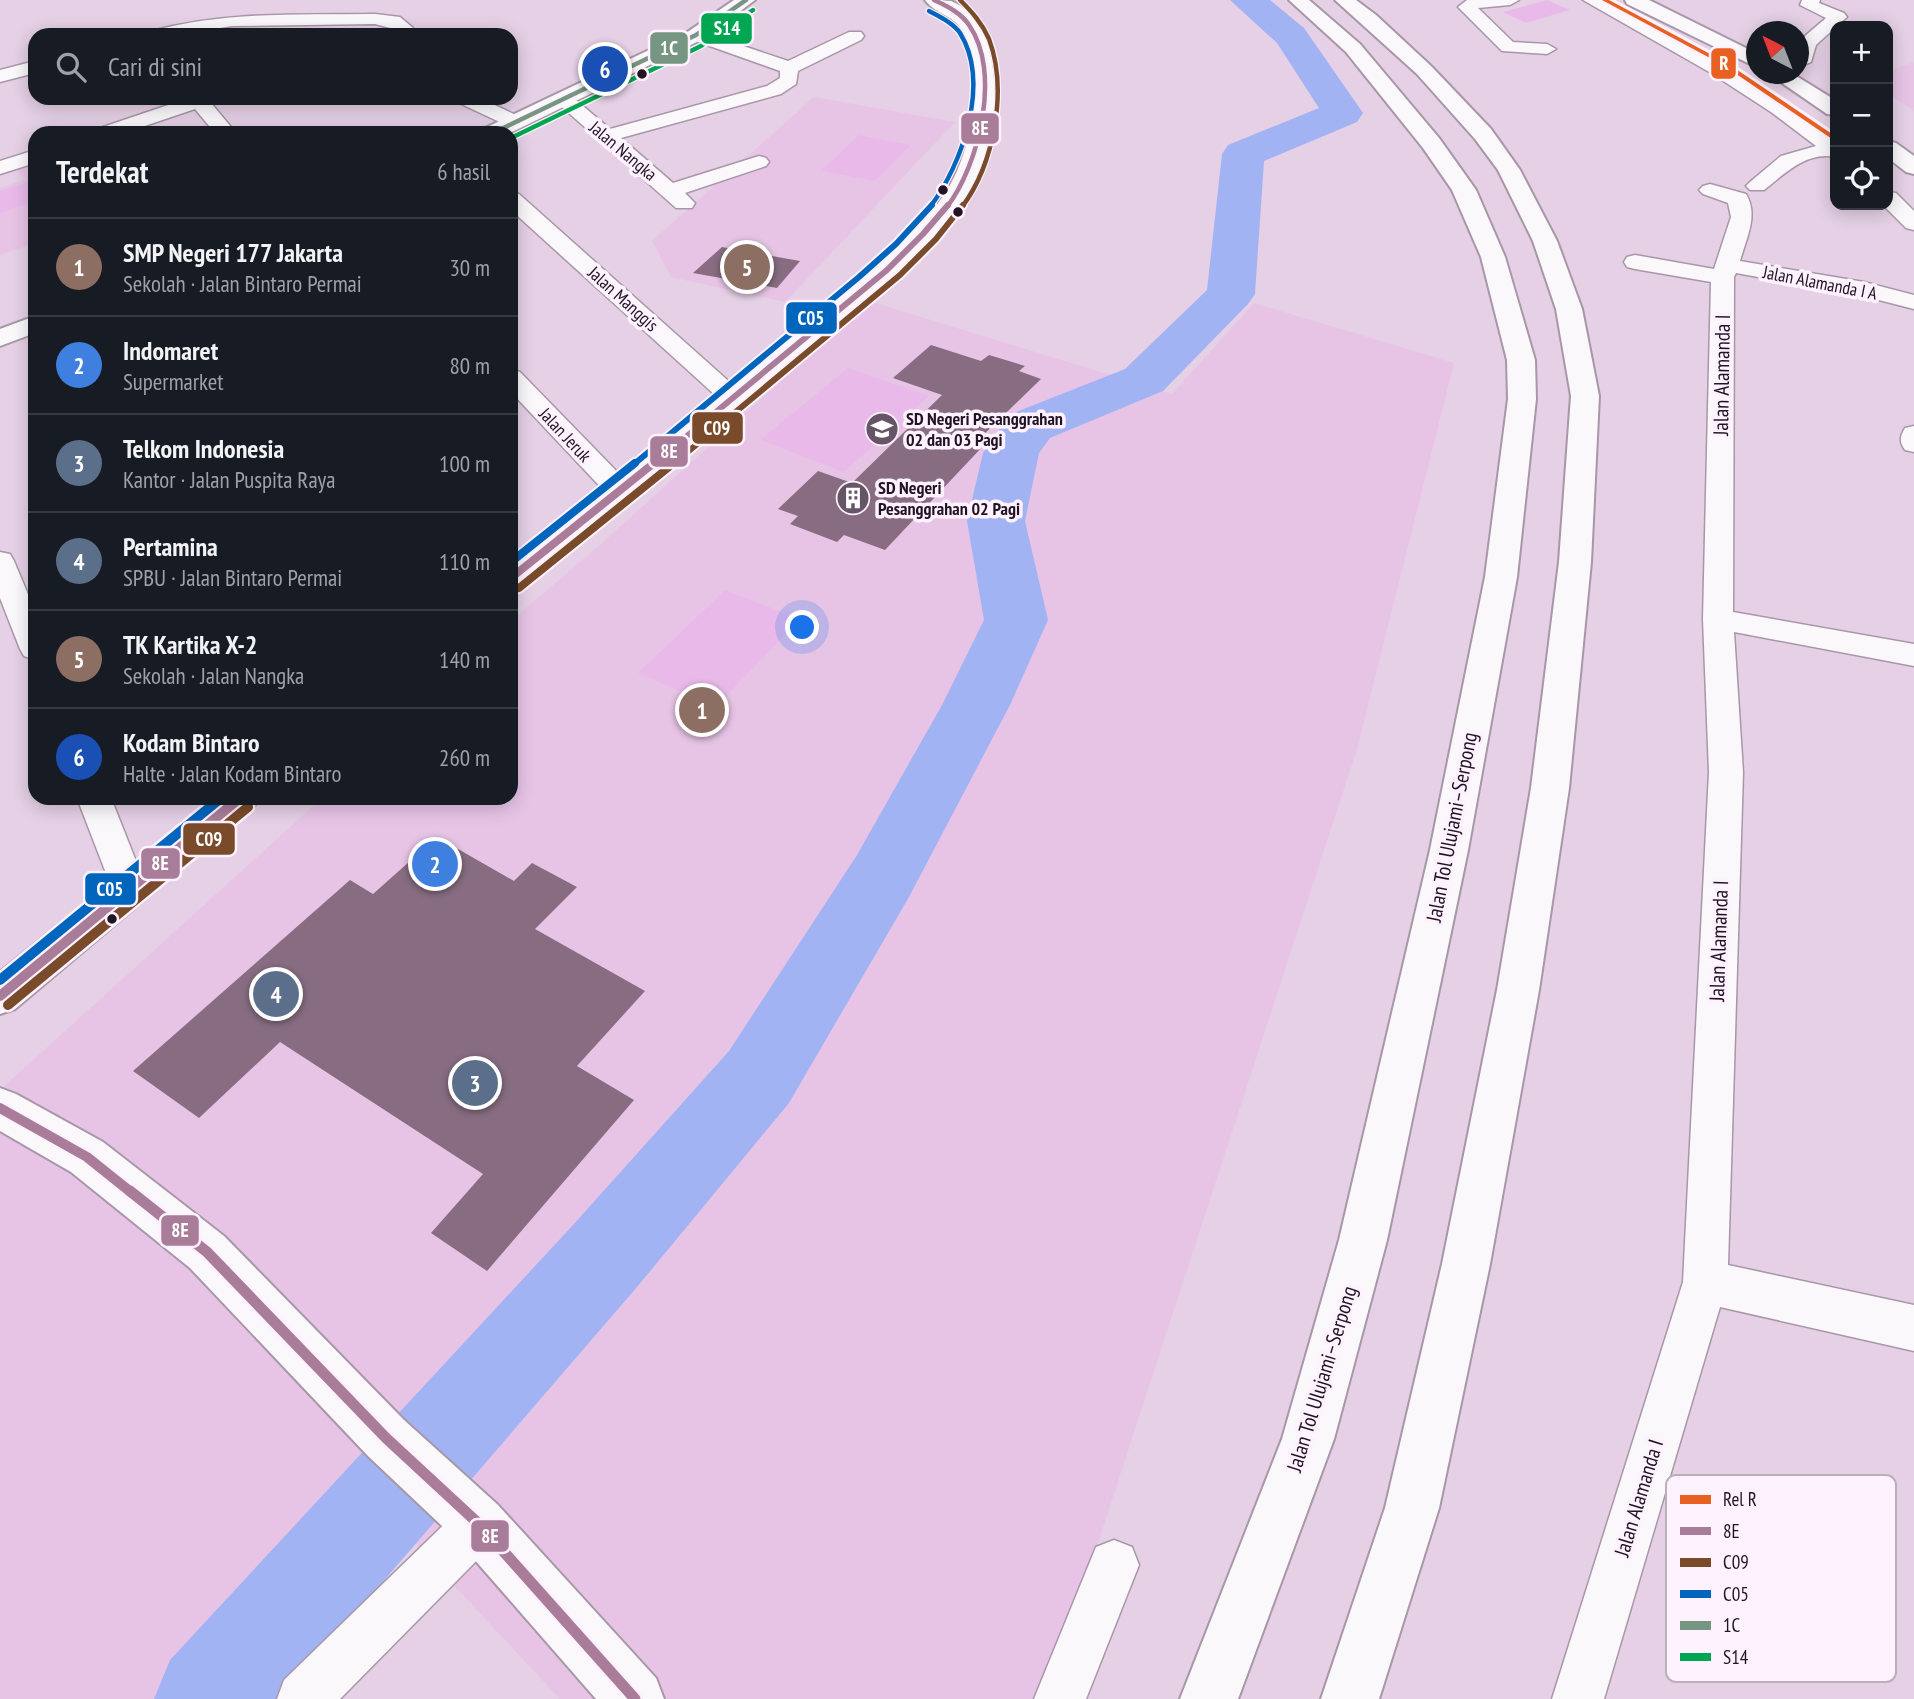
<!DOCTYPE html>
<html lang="id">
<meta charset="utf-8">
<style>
:root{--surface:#171b24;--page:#20242c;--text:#f1f3f6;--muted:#9ea1a6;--line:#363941;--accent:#d93025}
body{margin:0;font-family:"PT Sans Narrow",sans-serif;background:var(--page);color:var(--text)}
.controls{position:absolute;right:21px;top:21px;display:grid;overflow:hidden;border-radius:14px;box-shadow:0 4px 18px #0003}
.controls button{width:63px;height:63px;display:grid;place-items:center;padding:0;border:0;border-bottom:2px solid var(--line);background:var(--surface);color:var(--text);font:35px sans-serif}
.compass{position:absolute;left:1746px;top:21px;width:63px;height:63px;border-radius:50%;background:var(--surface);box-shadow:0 4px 18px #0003;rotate:318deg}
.you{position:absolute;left:803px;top:628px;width:24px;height:24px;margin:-18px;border:5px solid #fff;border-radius:50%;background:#1a73e8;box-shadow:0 0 0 10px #1a73e833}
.badge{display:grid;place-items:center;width:46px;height:46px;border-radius:50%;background:var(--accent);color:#fff;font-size:23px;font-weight:700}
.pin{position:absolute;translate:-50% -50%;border:4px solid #fff;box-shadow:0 2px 7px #0006}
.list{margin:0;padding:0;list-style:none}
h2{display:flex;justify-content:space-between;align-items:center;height:91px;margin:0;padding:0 28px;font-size:30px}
h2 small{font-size:23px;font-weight:400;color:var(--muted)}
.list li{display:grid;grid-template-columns:46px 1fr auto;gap:21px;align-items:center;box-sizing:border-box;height:98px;padding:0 28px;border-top:2px solid var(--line)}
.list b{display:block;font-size:26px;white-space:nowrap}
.list p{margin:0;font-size:23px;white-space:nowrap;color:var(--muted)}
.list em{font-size:23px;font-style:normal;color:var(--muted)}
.icon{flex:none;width:38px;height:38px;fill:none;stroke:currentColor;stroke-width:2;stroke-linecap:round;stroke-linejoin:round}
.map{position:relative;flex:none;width:1914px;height:1699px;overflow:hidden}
.search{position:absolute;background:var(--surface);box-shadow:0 4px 18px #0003;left:28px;top:28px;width:490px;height:77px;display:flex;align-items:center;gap:18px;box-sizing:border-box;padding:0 24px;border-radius:21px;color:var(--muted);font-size:26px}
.panel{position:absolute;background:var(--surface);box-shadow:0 4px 18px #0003;left:28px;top:126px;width:490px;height:679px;border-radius:21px}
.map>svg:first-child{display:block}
.built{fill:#e7c4e6}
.green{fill:#e9bae9}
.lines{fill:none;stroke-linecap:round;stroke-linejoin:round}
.river{fill:#a2b3f4;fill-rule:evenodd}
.building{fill:#886d82}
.street-casing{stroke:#a797a7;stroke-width:3}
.secondary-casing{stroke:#a797a7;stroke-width:4}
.highway-casing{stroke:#a797a7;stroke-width:4}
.street{fill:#fbf8fb;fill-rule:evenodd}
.secondary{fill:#fbf8fb;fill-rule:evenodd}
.highway{fill:#fbf8fb;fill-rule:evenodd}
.bus-1-far4-casing{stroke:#fef2fe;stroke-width:7}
.bus-1-far3-casing{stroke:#fef2fe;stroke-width:10}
.bus-1-far2-casing{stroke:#fef2fe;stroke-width:12}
.bus-1-far1-casing{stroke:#fef2fe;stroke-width:15}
.bus-1-casing{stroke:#fef2fe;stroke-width:17}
.bus-2-far3-casing{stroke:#fef2fe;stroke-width:7}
.bus-2-far2-casing{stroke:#fef2fe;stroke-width:10}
.bus-2-far1-casing{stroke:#fef2fe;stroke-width:12}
.bus-2-casing{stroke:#fef2fe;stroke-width:15}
.bus-3-far3-casing{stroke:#fef2fe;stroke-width:7}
.bus-3-far2-casing{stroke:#fef2fe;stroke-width:10}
.bus-3-far1-casing{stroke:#fef2fe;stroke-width:12}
.bus-3-casing{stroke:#fef2fe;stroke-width:15}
.bus-4-casing{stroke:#fef2fe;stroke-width:7}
.bus-5-casing{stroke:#fef2fe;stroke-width:7}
.bus-1-far4{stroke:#a97d99;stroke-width:4.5}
.bus-1-far3{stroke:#a97d99;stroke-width:6}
.bus-1-far2{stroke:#a97d99;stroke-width:8}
.bus-1-far1{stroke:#a97d99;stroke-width:10}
.bus-1{stroke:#a97d99;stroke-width:11}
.bus-2-far3{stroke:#7a4b2a;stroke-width:4.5}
.bus-2-far2{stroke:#7a4b2a;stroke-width:6}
.bus-2-far1{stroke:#7a4b2a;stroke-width:8}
.bus-2{stroke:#7a4b2a;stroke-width:10}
.bus-3-far3{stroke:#0065bd;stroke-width:4.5}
.bus-3-far2{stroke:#0065bd;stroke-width:6}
.bus-3-far1{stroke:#0065bd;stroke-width:8}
.bus-3{stroke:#0065bd;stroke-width:10}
.bus-4{stroke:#769683;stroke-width:4.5}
.bus-5{stroke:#00a651;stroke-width:4.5}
.rail-1-casing{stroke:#fef2fe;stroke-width:6}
.rail-1{fill:#e86122;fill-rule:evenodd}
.bus-dot{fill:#211321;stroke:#fef2fe;stroke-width:2.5}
.labels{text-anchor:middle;stroke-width:7;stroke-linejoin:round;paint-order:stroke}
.far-street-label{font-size:18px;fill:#211321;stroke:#fef2fe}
.far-poi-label{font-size:18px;font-weight:bold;fill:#211321;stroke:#fef2fe;text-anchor:start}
.street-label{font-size:21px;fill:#211321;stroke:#fef2fe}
.key{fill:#fef2fe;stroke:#bcafbc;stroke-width:2}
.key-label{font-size:19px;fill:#211321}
.line-badge{stroke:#fef2fe;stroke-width:2.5}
.badge-label{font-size:19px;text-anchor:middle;font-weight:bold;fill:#fff}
</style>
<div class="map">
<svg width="1914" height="1699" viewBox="0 0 1914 1699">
<rect width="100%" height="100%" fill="#e5d0e5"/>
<g class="built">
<polygon points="1914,62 1914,111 1888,94 1888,71"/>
<polygon points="814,97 955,122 785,302 671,277 652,241"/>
<polygon points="35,165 35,243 0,255 0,188 26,179 17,171"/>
<polygon points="869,301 1172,394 1254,303 1454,363 1357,749 1047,1699 560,1699 407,1535 253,1699 0,1699 0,1090 322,798 511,798 511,621 601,544"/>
</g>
<g class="green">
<polygon points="1547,0 1570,10 1526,23 1503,12"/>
<polygon points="859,135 911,145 875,181 821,171"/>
<polygon points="35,180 35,201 0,213 0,191"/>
<polygon points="848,368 929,396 844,472 760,440"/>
<polygon points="725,590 800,619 716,707 638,673"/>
</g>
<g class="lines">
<polygon class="river" points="1230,0 1270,0 1304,28 1363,113 1357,122 1264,161 1255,294 1248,304 1163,391 1050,438 1039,453 1025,521 1048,620 1010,705 909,897 789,1103 637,1287 282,1699 154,1699 170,1660 573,1225 729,1051 857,855 942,705 984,620 967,521 983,453 1011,414 1125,369 1207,290 1222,154 1228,145 1319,108 1277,43"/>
</g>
<g class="building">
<polygon points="722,247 800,261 777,288 693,273"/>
<polygon points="931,345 981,361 989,355 1025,366 1019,371 1041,379 977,441 985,444 885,550 844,535 837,542 790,524 798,516 778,509 818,471 852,483 942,395 893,378"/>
<polygon points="437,837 514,881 532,863 577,887 535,929 645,991 577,1066 634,1100 487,1271 431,1233 483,1174 280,1042 199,1118 133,1071 350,880 373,894"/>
</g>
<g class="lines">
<defs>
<g id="street">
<polygon points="1467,0 1519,0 1510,5 1478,8 1513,42 1547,44 1556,49 1547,54 1502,51 1458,7"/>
<path d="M1583,0H1605L1724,65L1785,104L1835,141V157C1807,151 1784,174 1764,190H1750L1746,186L1750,182L1781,156L1816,146L1771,112L1711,73Z"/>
<polygon points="1802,0 1820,0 1819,3 1844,13 1847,17 1816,45 1811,62 1798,67 1798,42 1826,18 1800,5"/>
<path d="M375,14L400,17L413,28L408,35H389L394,29L375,24L232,26L178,35H149L152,31C225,11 300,15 375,14Z"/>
<polygon points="696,30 788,61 849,32 861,32 864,36 861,40 798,71 796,84 781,94 621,138 673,183 759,156 766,158 769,162 766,166 685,193 695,203 692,208 676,208 553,99 563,93 570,95 610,129 767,86 780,78 780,71 690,39 687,35 690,31"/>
<polygon points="35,61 35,73 0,82 0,70"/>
<polygon points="189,98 218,98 211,103 236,133 215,133 195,109 124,133 94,133 97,129"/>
<polygon points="454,98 480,98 522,118 525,122 515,128 508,126 457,102"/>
<polygon points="35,150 35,163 0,174 0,161"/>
<path d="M1710,184L1746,194C1759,215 1746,239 1740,261L1864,282L1914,295V309L1863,296L1736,273L1734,277L1733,612L1914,644V666L1734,632L1743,772L1728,1265L1914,1305V1351L1720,1307L1604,1699H1552L1683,1282L1709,772L1703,619L1711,282L1635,269L1627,267L1624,262L1627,257L1635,255L1714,269L1731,217L1728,203L1703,194L1699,190L1703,186Z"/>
<polygon points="1888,192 1896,193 1914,211 1914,230 1906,228 1883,205 1888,205"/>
<polygon points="511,193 519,194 743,394 747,399 743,404 734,407 725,404 511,210"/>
<polygon points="511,369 520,372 630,485 634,491 630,497 620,499 610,497 511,392"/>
<path d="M1914,426V452L1905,450C1899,442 1900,436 1905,428Z"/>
<polygon points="0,552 10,554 14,561 35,611 35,660 24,656 20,649 0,598"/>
<polygon points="77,798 111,798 147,889 142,899 129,903 116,899"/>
<polygon points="479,1499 496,1507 504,1524 496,1541 340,1699 277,1699 284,1680 462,1507"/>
<polygon points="1114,1540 1132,1547 1139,1565 1086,1699 1034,1699 1096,1547"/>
</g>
<g id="secondary">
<polygon points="734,0 755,0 703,39 510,133 482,133 485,128 689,31"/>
<path d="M925,0C933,0 943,0 951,1C971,9 984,29 989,49C1001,94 993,153 968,193C934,249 875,293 826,335C726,421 624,503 522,585L511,588V562C611,483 711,405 808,323C855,283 912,243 946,192C971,153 982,88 968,43C959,13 938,18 925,0Z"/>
<polygon points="1625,0 1649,0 1756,53 1756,67 1627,4"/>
<polygon points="1769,74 1793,74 1835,100 1835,115 1827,114"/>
<polygon points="1888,141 1896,143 1914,156 1914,174 1906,172 1888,158"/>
<polygon points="35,316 35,333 0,346 0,329"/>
<polygon points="215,798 259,798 253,808 15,1009 0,1014 0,972"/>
<polygon points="0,1088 16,1094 103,1142 224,1236 404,1420 498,1505 656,1678 664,1699 596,1699 460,1543 368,1456 190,1268 71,1172 0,1131"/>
</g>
<g id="highway">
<polygon points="1289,0 1309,0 1360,44 1439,138 1476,190 1505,257 1535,360 1536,399 1517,577 1468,850 1387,1240 1334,1439 1238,1699 1180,1699 1282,1439 1339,1240 1430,850 1485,577 1508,399 1507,360 1481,257 1452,190 1423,148 1346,52"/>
<polygon points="1335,0 1356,0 1376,15 1431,66 1491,129 1520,170 1557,241 1582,309 1599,396 1591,562 1569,788 1539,990 1490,1264 1439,1508 1379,1699 1321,1699 1385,1508 1442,1264 1497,990 1531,788 1559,562 1571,396 1556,309 1533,241 1498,170 1475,139 1417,74"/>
</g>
</defs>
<use href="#street" class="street-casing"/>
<use href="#secondary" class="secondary-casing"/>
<use href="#highway" class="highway-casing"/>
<use href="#street" class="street"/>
<use href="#secondary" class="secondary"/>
<use href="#highway" class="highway"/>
<defs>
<path id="bus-1-far4" d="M934,0C947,6 961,13 969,25C1002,72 979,165 947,207"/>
<polyline id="bus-1-far3" points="652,465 887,270 923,234 948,205"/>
<polyline id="bus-1-far2" points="511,578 654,463"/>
<g id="bus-1-far1">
<polyline points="0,996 240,798"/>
<polyline points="0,1108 87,1157 132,1193"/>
</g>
<polyline id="bus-1" points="130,1191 207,1252 386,1438 479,1524 635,1699"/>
<path id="bus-2-far3" d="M960,0C972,12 982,23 989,39C1008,90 994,164 962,207"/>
<polyline id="bus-2-far2" points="672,465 900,275 936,239 963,205"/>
<polyline id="bus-2-far1" points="519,588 674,463"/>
<polyline id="bus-2" points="8,1005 248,807"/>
<path id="bus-3-far3" d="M929,11C940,17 953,23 960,33C991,83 962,165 930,207"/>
<polyline id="bus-3-far2" points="633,465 859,277 896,244 932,205"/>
<polyline id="bus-3-far1" points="511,562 635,463"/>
<polyline id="bus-3" points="0,980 221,798"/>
<polyline id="bus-4" points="493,133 696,35 746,0"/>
<polyline id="bus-5" points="511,138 701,46 753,10"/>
</defs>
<use href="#bus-1-far4" class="bus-1-far4-casing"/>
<use href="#bus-1-far3" class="bus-1-far3-casing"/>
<use href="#bus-1-far2" class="bus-1-far2-casing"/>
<use href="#bus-1-far1" class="bus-1-far1-casing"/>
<use href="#bus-1" class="bus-1-casing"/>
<use href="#bus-2-far3" class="bus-2-far3-casing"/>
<use href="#bus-2-far2" class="bus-2-far2-casing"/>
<use href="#bus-2-far1" class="bus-2-far1-casing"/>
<use href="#bus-2" class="bus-2-casing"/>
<use href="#bus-3-far3" class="bus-3-far3-casing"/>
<use href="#bus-3-far2" class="bus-3-far2-casing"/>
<use href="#bus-3-far1" class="bus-3-far1-casing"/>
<use href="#bus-3" class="bus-3-casing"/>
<use href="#bus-4" class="bus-4-casing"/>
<use href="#bus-5" class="bus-5-casing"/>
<use href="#bus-1-far4" class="bus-1-far4"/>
<use href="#bus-1-far3" class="bus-1-far3"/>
<use href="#bus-1-far2" class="bus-1-far2"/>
<use href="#bus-1-far1" class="bus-1-far1"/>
<use href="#bus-1" class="bus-1"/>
<use href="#bus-2-far3" class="bus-2-far3"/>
<use href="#bus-2-far2" class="bus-2-far2"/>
<use href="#bus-2-far1" class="bus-2-far1"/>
<use href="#bus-2" class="bus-2"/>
<use href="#bus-3-far3" class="bus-3-far3"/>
<use href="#bus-3-far2" class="bus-3-far2"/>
<use href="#bus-3-far1" class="bus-3-far1"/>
<use href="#bus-3" class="bus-3"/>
<use href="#bus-4" class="bus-4"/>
<use href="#bus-5" class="bus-5"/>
<defs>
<polygon id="rail-1" points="1602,0 1609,0 1727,63 1835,136 1835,141 1723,65"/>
</defs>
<use href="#rail-1" class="rail-1-casing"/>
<use href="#rail-1" class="rail-1"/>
</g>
<defs>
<symbol id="school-disc" viewBox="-11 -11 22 22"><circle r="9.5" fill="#656" stroke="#fef2fe"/><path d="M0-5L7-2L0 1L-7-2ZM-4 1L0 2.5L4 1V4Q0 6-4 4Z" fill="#fff"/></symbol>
<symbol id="building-disc" viewBox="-11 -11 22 22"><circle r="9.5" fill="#656" stroke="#fef2fe"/><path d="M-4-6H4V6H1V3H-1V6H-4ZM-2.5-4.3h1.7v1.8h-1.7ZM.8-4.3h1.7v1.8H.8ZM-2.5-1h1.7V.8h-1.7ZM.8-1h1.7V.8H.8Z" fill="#fff"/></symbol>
</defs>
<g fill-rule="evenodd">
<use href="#school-disc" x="863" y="410" width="38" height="38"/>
<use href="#building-disc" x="834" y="479" width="38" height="38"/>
</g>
<g class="bus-dot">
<circle cx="642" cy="74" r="6"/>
<circle cx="943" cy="190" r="6"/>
<circle cx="958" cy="212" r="6"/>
<circle cx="112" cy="919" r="6"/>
</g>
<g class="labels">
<g class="far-street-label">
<text transform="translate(623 151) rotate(40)" y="6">Jalan Nangka</text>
<text transform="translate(1820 283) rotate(11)" y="6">Jalan Alamanda I A</text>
<text transform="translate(623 299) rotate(42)" y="6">Jalan Manggis</text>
<text transform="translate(565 435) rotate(47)" y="6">Jalan Jeruk</text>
</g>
<g class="far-poi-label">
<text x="906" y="425">SD Negeri Pesanggrahan<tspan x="906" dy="21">02 dan 03 Pagi</tspan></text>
<text x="878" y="494">SD Negeri<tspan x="878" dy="21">Pesanggrahan 02 Pagi</tspan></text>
</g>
<g class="street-label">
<text transform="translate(1722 375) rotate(-89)" y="7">Jalan Alamanda I</text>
<text transform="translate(1452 827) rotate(-79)" y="7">Jalan Tol Ulujami–Serpong</text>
<text transform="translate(1719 941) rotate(-88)" y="7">Jalan Alamanda I</text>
<text transform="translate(1322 1379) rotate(-73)" y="7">Jalan Tol Ulujami–Serpong</text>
<text transform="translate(1639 1498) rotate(-73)" y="7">Jalan Alamanda I</text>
</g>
</g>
<rect x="1666" y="1475" width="230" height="207" rx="10" class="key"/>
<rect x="1680" y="1495" width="31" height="9" fill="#e86122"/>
<rect x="1680" y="1527" width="31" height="8" fill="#a97d99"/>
<rect x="1680" y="1558" width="31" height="9" fill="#7a4b2a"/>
<rect x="1680" y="1590" width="31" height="8" fill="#0065bd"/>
<rect x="1680" y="1621" width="31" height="9" fill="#769683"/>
<rect x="1680" y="1653" width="31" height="8" fill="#00a651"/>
<g class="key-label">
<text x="1723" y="1506">Rel R</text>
<text x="1723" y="1538">8E</text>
<text x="1723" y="1569">C09</text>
<text x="1723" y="1601">C05</text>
<text x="1723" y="1632">1C</text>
<text x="1723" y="1664">S14</text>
</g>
<g class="line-badge">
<rect x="700" y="12" width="53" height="33" rx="7" fill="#00a651"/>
<rect x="649" y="31" width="40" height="34" rx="7" fill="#769683"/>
<rect x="1710" y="47" width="27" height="33" rx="7" fill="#e86122"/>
<rect x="960" y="112" width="40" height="33" rx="7" fill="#a97d99"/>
<rect x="785" y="301" width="53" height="34" rx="7" fill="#0065bd"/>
<rect x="691" y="411" width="53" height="34" rx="7" fill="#7a4b2a"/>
<rect x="649" y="435" width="40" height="33" rx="7" fill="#a97d99"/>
<rect x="182" y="822" width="54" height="34" rx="7" fill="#7a4b2a"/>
<rect x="140" y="847" width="41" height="33" rx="7" fill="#a97d99"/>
<rect x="84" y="872" width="53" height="34" rx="7" fill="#0065bd"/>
<rect x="160" y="1214" width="40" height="33" rx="7" fill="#a97d99"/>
<rect x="470" y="1519" width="40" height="34" rx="7" fill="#a97d99"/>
</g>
<g class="badge-label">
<text x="727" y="35">S14</text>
<text x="669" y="55">1C</text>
<text x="1724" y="70">R</text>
<text x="980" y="135">8E</text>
<text x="811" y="325">C05</text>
<text x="717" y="435">C09</text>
<text x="669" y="458">8E</text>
<text x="209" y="846">C09</text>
<text x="160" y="870">8E</text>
<text x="110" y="896">C05</text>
<text x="180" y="1237">8E</text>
<text x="490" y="1543">8E</text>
</g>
</svg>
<div class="controls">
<button>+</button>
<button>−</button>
<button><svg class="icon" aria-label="locate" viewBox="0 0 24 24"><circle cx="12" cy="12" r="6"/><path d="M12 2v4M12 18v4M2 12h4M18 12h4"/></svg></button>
</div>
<svg class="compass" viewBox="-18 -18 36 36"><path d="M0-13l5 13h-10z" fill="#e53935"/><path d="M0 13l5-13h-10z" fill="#9ea1a6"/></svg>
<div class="you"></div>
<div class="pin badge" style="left:702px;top:710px;background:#8d6e63">1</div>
<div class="pin badge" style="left:435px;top:864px;background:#3f7fe0">2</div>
<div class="pin badge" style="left:475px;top:1083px;background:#5c6f8a">3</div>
<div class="pin badge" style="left:276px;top:994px;background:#5c6f8a">4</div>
<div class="pin badge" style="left:747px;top:267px;background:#8d6e63">5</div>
<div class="pin badge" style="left:605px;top:69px;background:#1a4fb4">6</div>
<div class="search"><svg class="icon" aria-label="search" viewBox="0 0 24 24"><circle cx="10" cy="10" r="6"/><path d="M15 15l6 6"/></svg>Cari di sini</div>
<section class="panel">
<h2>Terdekat<small>6 hasil</small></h2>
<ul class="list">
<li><span class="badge" style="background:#8d6e63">1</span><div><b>SMP Negeri 177 Jakarta</b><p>Sekolah · Jalan Bintaro Permai</p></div><em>30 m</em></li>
<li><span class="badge" style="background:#3f7fe0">2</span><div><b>Indomaret</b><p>Supermarket</p></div><em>80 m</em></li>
<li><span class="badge" style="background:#5c6f8a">3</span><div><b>Telkom Indonesia</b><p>Kantor · Jalan Puspita Raya</p></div><em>100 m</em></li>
<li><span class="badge" style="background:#5c6f8a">4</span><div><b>Pertamina</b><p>SPBU · Jalan Bintaro Permai</p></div><em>110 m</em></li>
<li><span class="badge" style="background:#8d6e63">5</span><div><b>TK Kartika X-2</b><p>Sekolah · Jalan Nangka</p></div><em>140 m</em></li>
<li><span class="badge" style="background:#1a4fb4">6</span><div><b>Kodam Bintaro</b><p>Halte · Jalan Kodam Bintaro</p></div><em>260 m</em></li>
</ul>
</section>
</div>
